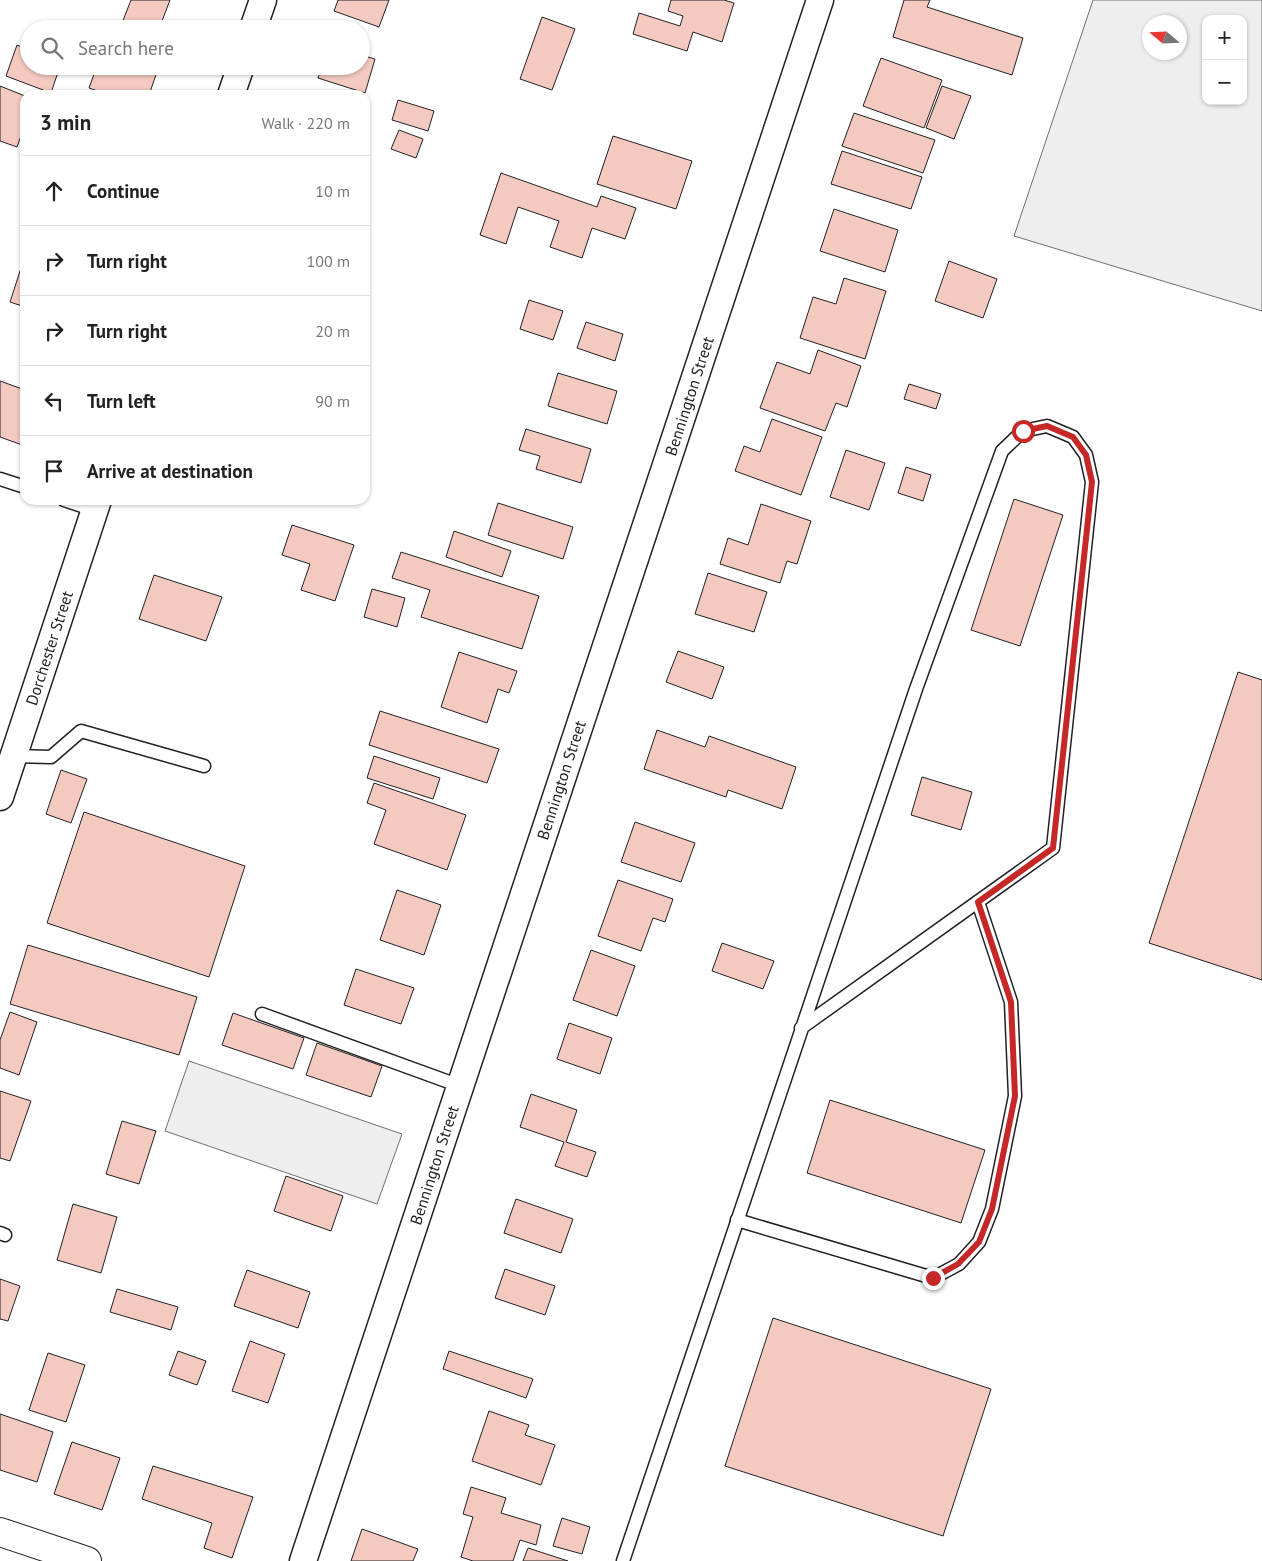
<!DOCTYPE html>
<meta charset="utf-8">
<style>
:root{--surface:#fff;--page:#f6f6f6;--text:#222;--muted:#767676;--line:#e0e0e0}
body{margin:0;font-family:"PT Sans",sans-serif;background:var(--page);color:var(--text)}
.controls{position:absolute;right:15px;top:15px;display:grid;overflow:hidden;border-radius:10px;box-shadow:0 1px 4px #0004}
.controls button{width:45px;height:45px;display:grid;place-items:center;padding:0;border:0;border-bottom:1px solid var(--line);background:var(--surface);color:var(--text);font:25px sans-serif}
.compass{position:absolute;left:1142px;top:15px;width:45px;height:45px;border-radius:50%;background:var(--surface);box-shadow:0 1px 4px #0004;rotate:289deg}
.stop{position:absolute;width:15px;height:15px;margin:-11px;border:4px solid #c62828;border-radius:50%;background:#fff}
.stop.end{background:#c62828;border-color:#fff;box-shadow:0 1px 5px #0008}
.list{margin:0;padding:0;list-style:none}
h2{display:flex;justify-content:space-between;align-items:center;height:65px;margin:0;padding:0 20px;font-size:21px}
h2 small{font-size:16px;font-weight:400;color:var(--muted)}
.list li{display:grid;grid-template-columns:32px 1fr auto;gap:15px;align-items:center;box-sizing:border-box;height:70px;padding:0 20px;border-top:1px solid var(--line)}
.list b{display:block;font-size:19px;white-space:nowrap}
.list em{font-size:16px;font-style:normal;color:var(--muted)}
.icon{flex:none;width:28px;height:28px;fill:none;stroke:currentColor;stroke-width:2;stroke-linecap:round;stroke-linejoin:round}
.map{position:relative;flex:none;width:1262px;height:1561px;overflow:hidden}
.search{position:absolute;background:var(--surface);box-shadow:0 1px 4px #0004;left:20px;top:20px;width:350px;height:55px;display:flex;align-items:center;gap:12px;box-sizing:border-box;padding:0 18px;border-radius:28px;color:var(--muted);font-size:19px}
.panel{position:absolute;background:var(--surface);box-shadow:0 1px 4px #0004;left:20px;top:90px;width:350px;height:415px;border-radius:15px}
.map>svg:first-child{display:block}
.green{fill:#eee;stroke:#6f6f6f;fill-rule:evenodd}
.building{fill:#f3c9c0;stroke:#222}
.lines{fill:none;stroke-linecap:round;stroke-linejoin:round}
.lane-casing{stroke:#222;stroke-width:15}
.street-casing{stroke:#222;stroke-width:29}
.secondary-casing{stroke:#222;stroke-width:30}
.lane{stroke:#fff;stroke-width:12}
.street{stroke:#fff;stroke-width:26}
.secondary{stroke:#fff;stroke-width:28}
.route{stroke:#c62828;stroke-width:6}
.labels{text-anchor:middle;stroke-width:4;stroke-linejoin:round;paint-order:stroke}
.street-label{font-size:16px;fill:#222;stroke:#fff}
</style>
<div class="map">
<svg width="1262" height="1561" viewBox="0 0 1262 1561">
<rect width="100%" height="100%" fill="#fff"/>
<g class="green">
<path d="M1093,0H1262V311L1014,236ZM1206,19H1243V101H1206ZM1150,22H1180V52H1150Z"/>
<polygon points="189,1061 402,1134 377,1204 165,1131"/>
</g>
<g class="building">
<polygon points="131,0 170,0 159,29 120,28"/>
<polygon points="338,0 389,0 379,27 334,11"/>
<polygon points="671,0 724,0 734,3 722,42 693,32 687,51 633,34 639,13 680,26 683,16 668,11"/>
<polygon points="904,0 930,0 927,7 1023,38 1012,75 893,37"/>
<polygon points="542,17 575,29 552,90 520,79"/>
<polygon points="17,45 29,50 29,66 60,66 51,93 6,76"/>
<polygon points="361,55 375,59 365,93 318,78 321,66 361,66"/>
<polygon points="881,58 942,80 924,128 863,106"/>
<polygon points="97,66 159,66 149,95 109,95 89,88"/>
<polygon points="0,86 25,96 25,125 17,147 0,141"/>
<polygon points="942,86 971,96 954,139 926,128"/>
<polygon points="398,100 434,111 428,131 392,120"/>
<polygon points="854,113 935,140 923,173 842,146"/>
<polygon points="399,130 423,139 416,158 391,149"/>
<polygon points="613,136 692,161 676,209 597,184"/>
<polygon points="842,151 922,177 911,209 831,184"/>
<polygon points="501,173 597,207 601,196 636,208 625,239 592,228 582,258 550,247 559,221 518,207 506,244 480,235"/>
<polygon points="834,209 898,230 885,272 820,251"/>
<polygon points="949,261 997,279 983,318 935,301"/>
<polygon points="21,268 25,269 25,307 10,302"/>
<polygon points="844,278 886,291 865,359 800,338 813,297 836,304"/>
<polygon points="529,300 563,311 553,340 520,329"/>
<polygon points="586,322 623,334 615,361 577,348"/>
<polygon points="818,350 861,366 847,407 836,403 825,431 760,408 777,362 810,374"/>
<polygon points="558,373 617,391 607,424 548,406"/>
<polygon points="0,381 25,390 25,446 0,437"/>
<polygon points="909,384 941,394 936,409 904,399"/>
<polygon points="772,419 822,437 801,495 735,471 744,446 760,452"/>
<polygon points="526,429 591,449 581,483 536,469 540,456 519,450"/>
<polygon points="846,450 885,463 869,510 830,497"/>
<polygon points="906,467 931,475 923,501 898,493"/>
<polygon points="1014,499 1063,515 1020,646 971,630"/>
<polygon points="498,503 573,527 563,559 488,535"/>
<polygon points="761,504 811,521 797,564 787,561 780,583 720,564 728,538 748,545"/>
<polygon points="292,525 354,545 335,601 301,590 310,564 282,555"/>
<polygon points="454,531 511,551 502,577 446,557"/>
<polygon points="401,552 539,596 522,649 421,617 430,590 392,578"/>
<polygon points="708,573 767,592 754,632 695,614"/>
<polygon points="154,575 222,597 206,641 139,619"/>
<polygon points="372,589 405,598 397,627 364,617"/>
<polygon points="678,651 724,667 712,699 666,682"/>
<polygon points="459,652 517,671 509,693 498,689 487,723 441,707"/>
<polygon points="1238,672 1262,680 1262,980 1149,943"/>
<polygon points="380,711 499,749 487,783 369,745"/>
<polygon points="657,730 705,747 709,736 796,767 782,809 728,790 726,797 644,769"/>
<polygon points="374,756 440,778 433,799 367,778"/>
<polygon points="61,770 87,779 71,823 46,814"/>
<polygon points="922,777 972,792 961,830 911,815"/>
<polygon points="374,783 466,815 447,870 374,844 386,810 367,803"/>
<polygon points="84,812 245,866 209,977 47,923"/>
<polygon points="635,822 695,843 681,882 621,862"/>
<polygon points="618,880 673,899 665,922 653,918 641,951 598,936"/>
<polygon points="397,890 441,905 424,955 380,940"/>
<polygon points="722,943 774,961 763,989 712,971"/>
<polygon points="28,945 197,997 179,1055 10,1004"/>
<polygon points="591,950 635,966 617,1016 573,1000"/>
<polygon points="356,969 414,988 401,1024 344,1005"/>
<polygon points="10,1012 37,1022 19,1075 0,1068 0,1040"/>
<polygon points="233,1013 304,1038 293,1069 222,1045"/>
<polygon points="569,1023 612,1038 600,1074 557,1059"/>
<polygon points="317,1043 382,1066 371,1097 306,1075"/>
<polygon points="0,1091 31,1101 10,1161 0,1158"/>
<polygon points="531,1094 577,1110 566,1142 596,1152 587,1177 555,1166 564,1142 520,1127"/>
<polygon points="830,1100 985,1150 961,1223 807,1173"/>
<polygon points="122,1121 156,1131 139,1184 106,1174"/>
<polygon points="286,1176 343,1196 331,1231 274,1211"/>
<polygon points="516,1199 573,1219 561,1253 504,1233"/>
<polygon points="73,1204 117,1217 101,1273 57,1260"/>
<polygon points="505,1269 555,1286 545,1315 495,1298"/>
<polygon points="247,1270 310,1292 298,1328 234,1306"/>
<polygon points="0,1279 20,1286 8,1321 0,1319"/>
<polygon points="117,1289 178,1307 171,1330 110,1312"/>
<polygon points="773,1318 991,1389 943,1536 725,1466"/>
<polygon points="250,1341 285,1354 268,1403 232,1391"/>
<polygon points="178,1351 206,1361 197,1385 169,1375"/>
<polygon points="449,1351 533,1379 526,1398 443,1369"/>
<polygon points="48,1353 85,1365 66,1422 29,1410"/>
<polygon points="489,1411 529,1425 525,1435 555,1445 541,1485 472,1461"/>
<polygon points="0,1414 53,1432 37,1482 0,1470"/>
<polygon points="72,1442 120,1458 102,1510 54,1494"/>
<polygon points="153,1466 253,1497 232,1558 204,1548 212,1523 142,1499"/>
<polygon points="471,1487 506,1498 501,1513 541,1525 536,1545 520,1540 513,1561 473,1561 461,1557 473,1517 463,1514"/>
<polygon points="562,1518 590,1527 582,1554 553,1546"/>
<polygon points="362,1529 418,1549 413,1561 351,1561"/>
<polygon points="528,1548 568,1561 523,1561"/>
</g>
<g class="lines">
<defs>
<g id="lane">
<polyline points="0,479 25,487"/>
<polyline points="64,500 94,510"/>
<polyline points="14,756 51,757 81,731 204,766"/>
<polyline points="262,1014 460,1086"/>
<polyline points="737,1220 933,1278 959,1264 979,1242 992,1209 1015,1096 1011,1002 978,902"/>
<polyline points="0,1233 5,1235"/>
<polyline points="623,1561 916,689 1002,451 1023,431 1047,426 1073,437 1086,455 1092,482 1053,848 801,1028"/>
</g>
<g id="street">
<polyline points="253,29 263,0"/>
<polyline points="231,95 241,66"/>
<polyline points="0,797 98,500"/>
<polyline points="303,1561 820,0"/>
</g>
<polyline id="secondary" points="0,1532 87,1561"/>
</defs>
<use href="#lane" class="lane-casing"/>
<use href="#street" class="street-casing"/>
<use href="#secondary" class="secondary-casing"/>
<use href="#lane" class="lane"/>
<use href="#street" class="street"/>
<use href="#secondary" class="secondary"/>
</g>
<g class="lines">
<polyline class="route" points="933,1278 958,1264 979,1242 992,1209 1015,1096 1011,1002 978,902 1053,848 1092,482 1086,455 1073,437 1047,426 1023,431"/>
</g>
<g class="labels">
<g class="street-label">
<text transform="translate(689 396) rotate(-72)" y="6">Bennington Street</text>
<text transform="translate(49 648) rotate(-72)" y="6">Dorchester Street</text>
<text transform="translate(561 780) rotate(-72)" y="6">Bennington Street</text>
<text transform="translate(434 1165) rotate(-72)" y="6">Bennington Street</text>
</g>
</g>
</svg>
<div class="controls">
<button>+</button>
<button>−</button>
</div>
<svg class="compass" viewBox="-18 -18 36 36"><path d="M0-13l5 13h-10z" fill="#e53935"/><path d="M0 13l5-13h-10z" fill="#767676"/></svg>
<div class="stop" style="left:1023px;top:431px"></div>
<div class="stop end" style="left:933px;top:1278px"></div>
<div class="search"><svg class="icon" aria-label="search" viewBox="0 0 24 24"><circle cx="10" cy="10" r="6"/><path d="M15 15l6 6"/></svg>Search here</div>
<section class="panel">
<h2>3 min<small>Walk · 220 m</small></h2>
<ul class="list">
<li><svg class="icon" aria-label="ahead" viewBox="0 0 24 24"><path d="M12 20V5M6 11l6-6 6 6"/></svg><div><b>Continue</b></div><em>10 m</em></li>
<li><svg class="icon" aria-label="right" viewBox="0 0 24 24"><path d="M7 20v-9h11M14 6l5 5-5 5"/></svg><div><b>Turn right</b></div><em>100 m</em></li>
<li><svg class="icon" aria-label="right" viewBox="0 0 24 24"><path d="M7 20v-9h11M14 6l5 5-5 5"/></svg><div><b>Turn right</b></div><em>20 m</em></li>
<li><svg class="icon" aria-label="left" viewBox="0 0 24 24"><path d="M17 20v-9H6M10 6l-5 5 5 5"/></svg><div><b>Turn left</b></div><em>90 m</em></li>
<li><svg class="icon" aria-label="arrive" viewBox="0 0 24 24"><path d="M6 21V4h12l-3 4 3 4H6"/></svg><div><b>Arrive at destination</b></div></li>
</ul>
</section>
</div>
